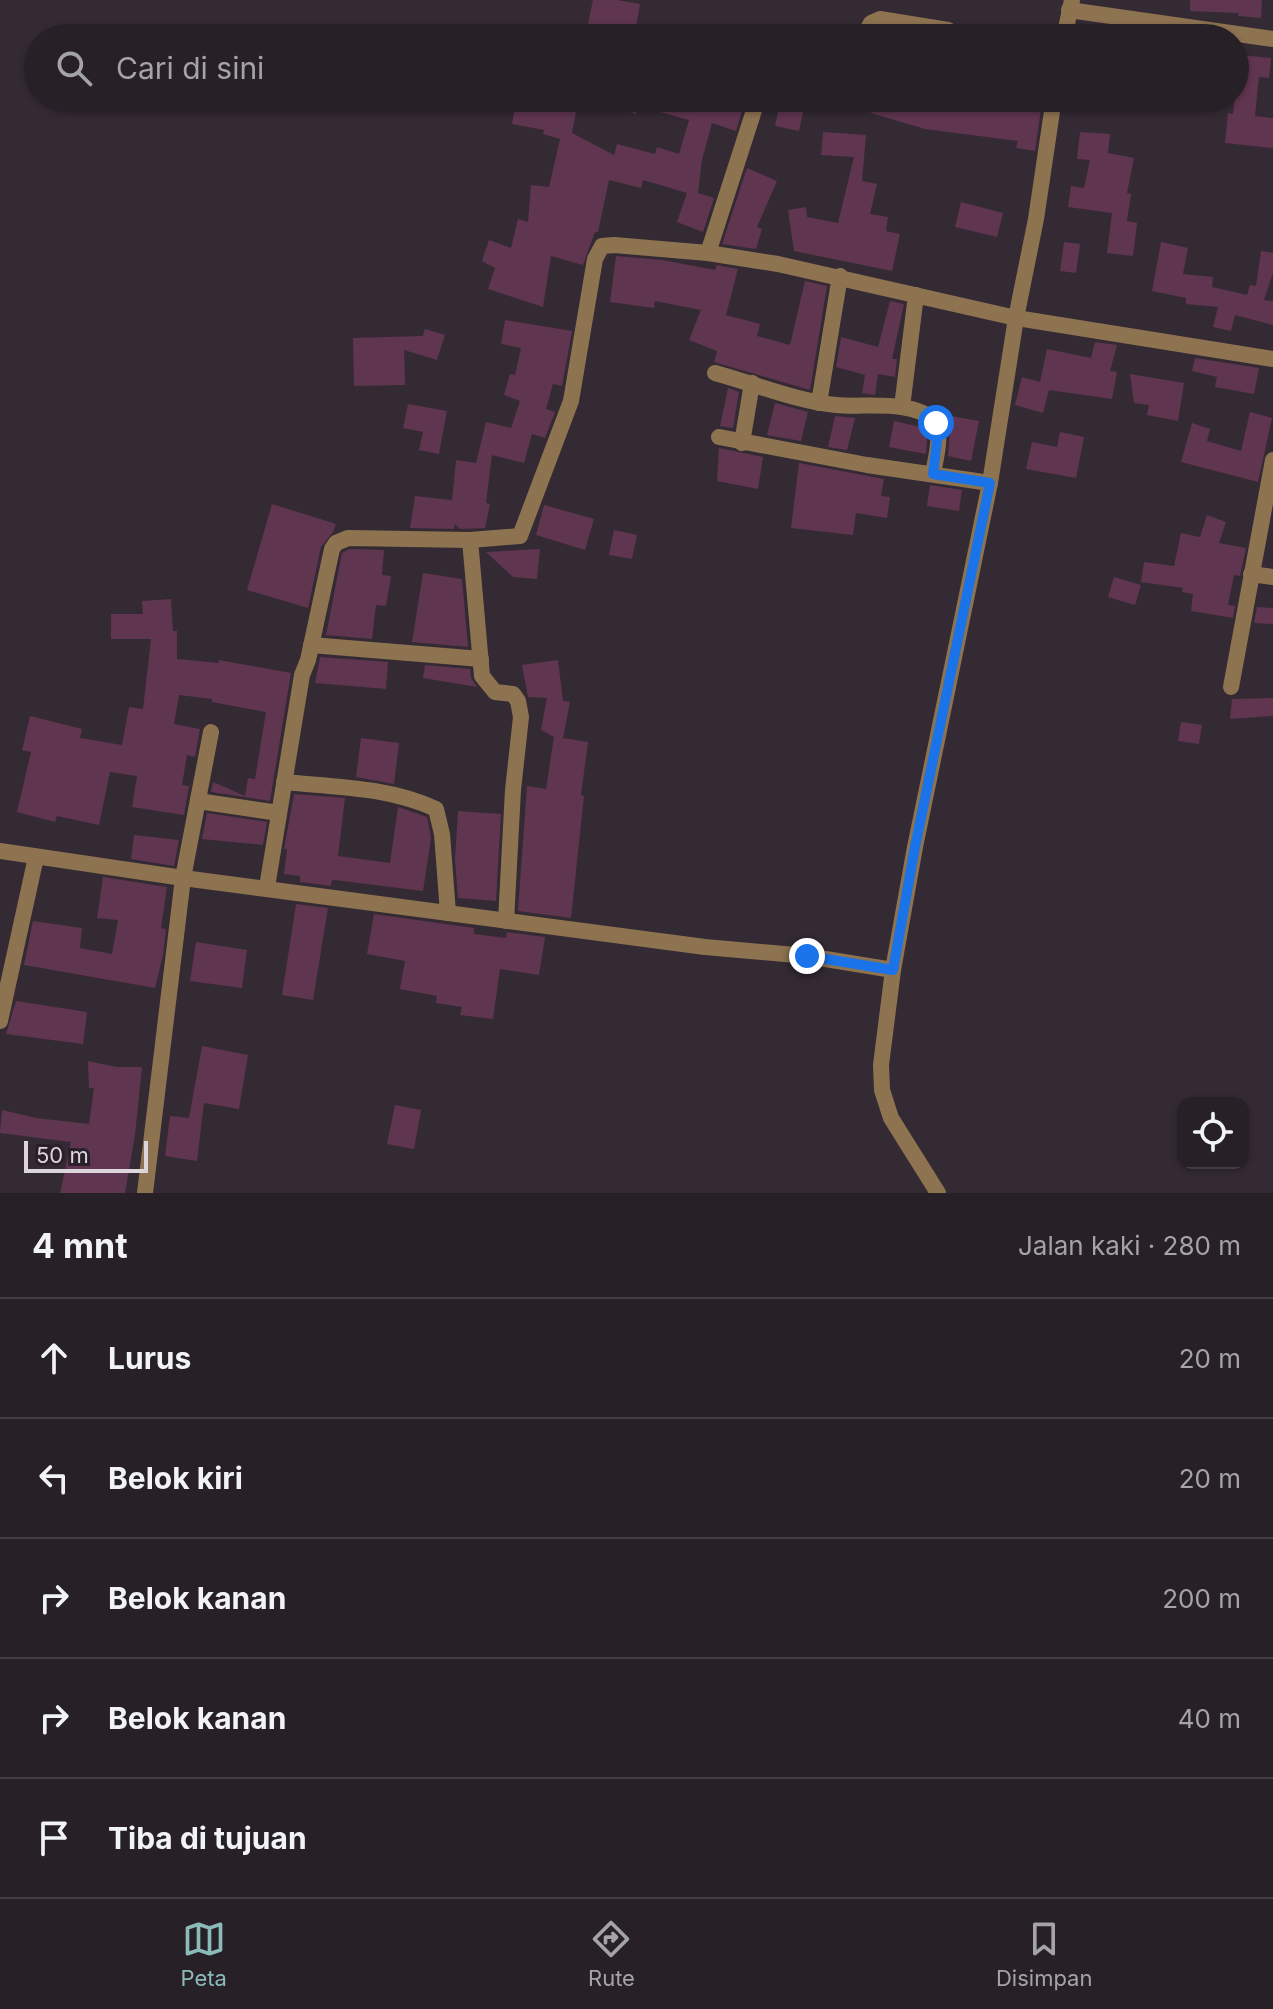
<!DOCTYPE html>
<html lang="id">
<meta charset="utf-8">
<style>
:root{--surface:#272027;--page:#2f282f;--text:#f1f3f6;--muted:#a4a3a7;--line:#433e44;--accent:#8bbbb9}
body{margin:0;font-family:Inter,sans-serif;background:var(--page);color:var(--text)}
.controls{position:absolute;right:24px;bottom:24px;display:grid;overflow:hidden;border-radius:16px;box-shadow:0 2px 6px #0004}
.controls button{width:72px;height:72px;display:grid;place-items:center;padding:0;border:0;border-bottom:2px solid var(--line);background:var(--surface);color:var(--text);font:40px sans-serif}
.scale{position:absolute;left:24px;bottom:20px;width:124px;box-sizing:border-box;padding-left:8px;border:4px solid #dcd5dc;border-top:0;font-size:22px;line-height:28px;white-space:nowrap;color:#dcd5dc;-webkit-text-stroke:6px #2a202a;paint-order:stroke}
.stop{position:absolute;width:24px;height:24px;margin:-18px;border:6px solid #1a73e8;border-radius:50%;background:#fff}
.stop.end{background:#1a73e8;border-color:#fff;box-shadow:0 2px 8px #0008}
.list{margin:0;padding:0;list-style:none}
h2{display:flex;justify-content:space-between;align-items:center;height:104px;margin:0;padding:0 32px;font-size:34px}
h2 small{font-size:26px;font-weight:400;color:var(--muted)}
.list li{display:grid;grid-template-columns:52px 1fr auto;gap:24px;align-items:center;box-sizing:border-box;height:120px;padding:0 32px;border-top:2px solid var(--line)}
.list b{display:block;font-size:30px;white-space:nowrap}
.list em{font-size:26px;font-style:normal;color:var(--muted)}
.icon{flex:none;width:44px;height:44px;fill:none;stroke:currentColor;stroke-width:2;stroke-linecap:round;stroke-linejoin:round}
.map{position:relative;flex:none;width:1273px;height:1193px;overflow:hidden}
.search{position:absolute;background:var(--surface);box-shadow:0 2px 6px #0004;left:24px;right:24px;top:24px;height:88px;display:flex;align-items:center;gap:20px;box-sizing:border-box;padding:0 28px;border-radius:44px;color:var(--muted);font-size:30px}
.sheet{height:704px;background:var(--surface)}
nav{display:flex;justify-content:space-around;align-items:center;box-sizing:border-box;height:112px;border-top:2px solid var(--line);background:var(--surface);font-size:22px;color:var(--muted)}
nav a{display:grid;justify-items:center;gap:4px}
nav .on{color:var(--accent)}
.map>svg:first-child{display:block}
.building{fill:#603550}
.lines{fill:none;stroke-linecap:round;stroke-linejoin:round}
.minor{stroke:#8e7351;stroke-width:16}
.route{stroke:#1a73e8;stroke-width:10}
</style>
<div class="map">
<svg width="1273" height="1193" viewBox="0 0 1273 1193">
<rect width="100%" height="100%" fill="#342a34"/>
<g class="building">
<polygon points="593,0 617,0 640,4 634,38 612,36 612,34 587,28"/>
<polygon points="1190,0 1262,0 1261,18 1238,16 1239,13 1190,11"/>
<polygon points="1240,55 1271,58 1269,78 1259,77 1255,116 1273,118 1273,148 1225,143 1228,113 1233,114"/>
<polygon points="517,98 578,100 572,133 614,155 617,144 655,154 657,147 679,154 689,120 638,106 636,114 619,108 623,98 746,98 736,131 712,123 702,160 698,193 714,198 703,232 677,222 687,193 643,180 641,188 609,180 598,232 595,232 583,265 551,256 543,307 488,289 495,268 482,261 489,240 511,248 518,219 528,222 531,185 549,187 560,139 543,134 544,130 512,124"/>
<polygon points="781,98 805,103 799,131 775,126"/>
<polygon points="875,98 931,98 1023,111 1024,106 1041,109 1035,151 1016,148 1018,141 925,129 871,113"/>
<polygon points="823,132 866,135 862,181 877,184 870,214 888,217 886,231 900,234 892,271 794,251 788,210 806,207 807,217 838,223 854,157 821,155"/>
<polygon points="1080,132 1110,134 1108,153 1134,158 1127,193 1131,194 1127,221 1137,223 1133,256 1107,253 1112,213 1068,207 1071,186 1084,188 1090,160 1077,159"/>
<polygon points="747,168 777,181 757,227 762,229 756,249 722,244"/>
<polygon points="961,202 1003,213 997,237 955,227"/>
<polygon points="1064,242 1080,244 1076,273 1060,271"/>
<polygon points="1161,242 1188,248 1183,274 1213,277 1212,287 1247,295 1250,285 1256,286 1261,251 1273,253 1273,273 1264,300 1273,301 1273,325 1235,315 1231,331 1213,327 1218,307 1186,304 1186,298 1152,291"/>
<polygon points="616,256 662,260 715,270 717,265 738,269 726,315 760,324 757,336 790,345 805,281 827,286 810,390 714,362 717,351 689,340 701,310 655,301 654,308 610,302"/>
<polygon points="890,301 904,304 892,359 897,359 895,377 878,374 875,395 862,393 865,375 836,367 841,337 878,347"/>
<polygon points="505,320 572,331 562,386 553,384 546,409 555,412 545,438 532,434 524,463 492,455 486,503 490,504 485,528 460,529 455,524 454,529 410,528 415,496 452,500 456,460 476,463 486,422 511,428 520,401 504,395 510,374 515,375 521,348 501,344"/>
<polygon points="425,329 445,335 437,360 404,350 405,385 354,386 353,338 423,336"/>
<polygon points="1095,342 1117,345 1110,371 1117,372 1112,399 1049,390 1043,413 1015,405 1022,377 1040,382 1047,349 1091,358"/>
<polygon points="1195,358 1259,368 1254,394 1215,387 1217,377 1192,371"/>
<polygon points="1130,374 1184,383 1178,421 1147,415 1149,405 1134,403"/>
<polygon points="728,388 739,392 733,428 720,426"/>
<polygon points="775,403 808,412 801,441 767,435"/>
<polygon points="408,404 447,411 439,454 419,450 423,432 403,428"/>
<polygon points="1250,412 1272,418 1258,482 1181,462 1192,423 1210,429 1207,441 1241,451"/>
<polygon points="835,416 855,418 847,450 828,447"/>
<polygon points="951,416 979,421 971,461 948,456"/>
<polygon points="894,421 925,428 927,439 926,454 889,447"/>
<polygon points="1060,432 1084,437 1076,478 1026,469 1032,442 1057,447"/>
<polygon points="719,448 763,457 758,489 717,481"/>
<polygon points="799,463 884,479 881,496 890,497 887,518 856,513 853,535 791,528"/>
<polygon points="930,485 962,490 959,511 927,506"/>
<polygon points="272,504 336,524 333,532 321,547 308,608 247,590"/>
<polygon points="544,505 594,519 585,550 536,535"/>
<polygon points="1207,515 1226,522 1219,543 1246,548 1240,576 1234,575 1228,605 1235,606 1233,618 1191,611 1193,594 1182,592 1183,588 1141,582 1144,562 1174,566 1181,533 1200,537"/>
<polygon points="614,530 637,535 632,559 609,555"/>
<polygon points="350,549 384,550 382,575 391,576 386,606 376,605 372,639 326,635 342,553"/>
<polygon points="540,549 537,579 513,577 486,552"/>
<polygon points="423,573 462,579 468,647 412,642"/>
<polygon points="1114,577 1141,585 1135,605 1108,597"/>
<polygon points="171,599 173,631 177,631 177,659 219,663 219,660 291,673 270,801 211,792 213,782 245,796 248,778 255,779 266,712 212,702 212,699 179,695 174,724 200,729 195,757 187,755 182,785 189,786 184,815 132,807 137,776 110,772 99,825 57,816 55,822 17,812 31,752 22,750 30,716 82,729 80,738 122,745 129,707 143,709 151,639 111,639 111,614 143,614 142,601"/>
<polygon points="1257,607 1273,608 1273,624 1254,623"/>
<polygon points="320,657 388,662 386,689 315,683"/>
<polygon points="558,660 563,701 570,702 563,738 588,742 581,795 584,796 571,918 518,911 527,786 546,789 554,737 541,730 547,698 528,697 522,665"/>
<polygon points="425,665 470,669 471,678 477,687 423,678"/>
<polygon points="1273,698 1273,716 1230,719 1232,699"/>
<polygon points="1181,722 1202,725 1199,744 1178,741"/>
<polygon points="361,738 399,743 394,784 356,777"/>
<polygon points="294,794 345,798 338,856 390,863 398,807 427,817 431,838 423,891 335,880 332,880 331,886 300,882 300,876 284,874 287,849 284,849"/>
<polygon points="458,811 501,814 496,901 458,898 455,859"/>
<polygon points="207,813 267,822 263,845 202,839"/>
<polygon points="134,835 179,840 174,866 131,859"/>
<polygon points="103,877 167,887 161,928 166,929 163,955 155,988 24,965 33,921 82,928 80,948 112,954 118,920 97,918"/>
<polygon points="296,904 328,908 313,1000 282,995"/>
<polygon points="374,914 474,928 474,934 506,938 507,932 545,937 539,975 500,969 493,1019 460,1015 462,1007 436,1003 437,996 400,989 405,961 367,954"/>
<polygon points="196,942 247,950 242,988 190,981"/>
<polygon points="16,1001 87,1012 83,1044 6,1034"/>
<polygon points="202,1046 248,1055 239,1109 204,1103 197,1161 165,1156 170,1116 189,1118"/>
<polygon points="88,1061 117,1067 142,1067 135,1135 125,1193 60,1193 71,1142 0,1133 2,1110 36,1118 89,1124 94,1088 89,1088"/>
<polygon points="395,1105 421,1110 414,1149 387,1144"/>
</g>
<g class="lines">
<g class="minor">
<polyline points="1069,10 1273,39"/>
<polyline points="863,38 871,23 880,19 948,30"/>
<polyline points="1064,38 1072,0"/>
<polyline points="708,253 758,98"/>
<path d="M715,373C755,384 796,401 836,405C863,408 912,399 933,420C944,432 935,460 933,474"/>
<polyline points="819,403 840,276"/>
<polyline points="902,407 916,295"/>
<polyline points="719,437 867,465 990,483"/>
<polyline points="742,443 752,383"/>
<polyline points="470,540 482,676 495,692 513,694 518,701 521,717 513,790 506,921"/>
<polyline points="1251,574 1273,577"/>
<polyline points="311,645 481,659"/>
<polyline points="1231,687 1273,460"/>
<path d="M284,782C336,787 388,787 436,809L442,834L448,913"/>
<polyline points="198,801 279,813"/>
<polyline points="0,851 183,878 705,947 807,956 893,970"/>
<polyline points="267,887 302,675 308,660 332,549 336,543 348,538 470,540 520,536 571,401 595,259 602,246 614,245 708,253 778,264 1016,318 1273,359"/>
<polyline points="0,1021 36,857"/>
<polyline points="145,1193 183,878 211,732"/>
<polyline points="938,1193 891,1118 882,1090 881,1065 893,970 915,847 990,483 1016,318 1036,219 1054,98"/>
</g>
</g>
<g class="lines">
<polyline class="route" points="807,956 893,970 915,847 990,483 933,474 938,433 936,423"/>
</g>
</svg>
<div class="controls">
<button><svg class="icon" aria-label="locate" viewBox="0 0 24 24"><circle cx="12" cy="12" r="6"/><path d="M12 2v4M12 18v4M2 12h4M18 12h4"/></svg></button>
</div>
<div class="scale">50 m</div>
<div class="stop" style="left:936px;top:423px"></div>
<div class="stop end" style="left:807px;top:956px"></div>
<div class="search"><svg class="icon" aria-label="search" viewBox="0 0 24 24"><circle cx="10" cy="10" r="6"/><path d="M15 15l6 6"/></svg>Cari di sini</div>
</div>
<section class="sheet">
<h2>4 mnt<small>Jalan kaki · 280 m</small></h2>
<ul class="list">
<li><svg class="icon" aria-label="ahead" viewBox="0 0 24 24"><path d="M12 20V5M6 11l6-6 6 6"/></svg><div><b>Lurus</b></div><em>20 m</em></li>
<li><svg class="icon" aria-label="left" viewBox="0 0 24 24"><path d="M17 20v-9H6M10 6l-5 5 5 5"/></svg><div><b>Belok kiri</b></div><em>20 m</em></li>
<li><svg class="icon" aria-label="right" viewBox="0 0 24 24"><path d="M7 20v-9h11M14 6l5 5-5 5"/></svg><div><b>Belok kanan</b></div><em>200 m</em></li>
<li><svg class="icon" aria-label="right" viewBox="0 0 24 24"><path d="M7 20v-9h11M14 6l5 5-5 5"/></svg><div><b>Belok kanan</b></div><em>40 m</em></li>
<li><svg class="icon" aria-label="arrive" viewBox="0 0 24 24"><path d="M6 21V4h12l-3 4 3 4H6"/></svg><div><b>Tiba di tujuan</b></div></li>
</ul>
</section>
<nav>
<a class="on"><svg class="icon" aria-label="map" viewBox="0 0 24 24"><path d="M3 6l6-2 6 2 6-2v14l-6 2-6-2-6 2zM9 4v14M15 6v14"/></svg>Peta</a>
<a><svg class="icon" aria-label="directions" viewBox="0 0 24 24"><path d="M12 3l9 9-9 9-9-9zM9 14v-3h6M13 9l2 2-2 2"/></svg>Rute</a>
<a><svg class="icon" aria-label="saved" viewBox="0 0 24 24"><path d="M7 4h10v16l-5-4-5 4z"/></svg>Disimpan</a>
</nav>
